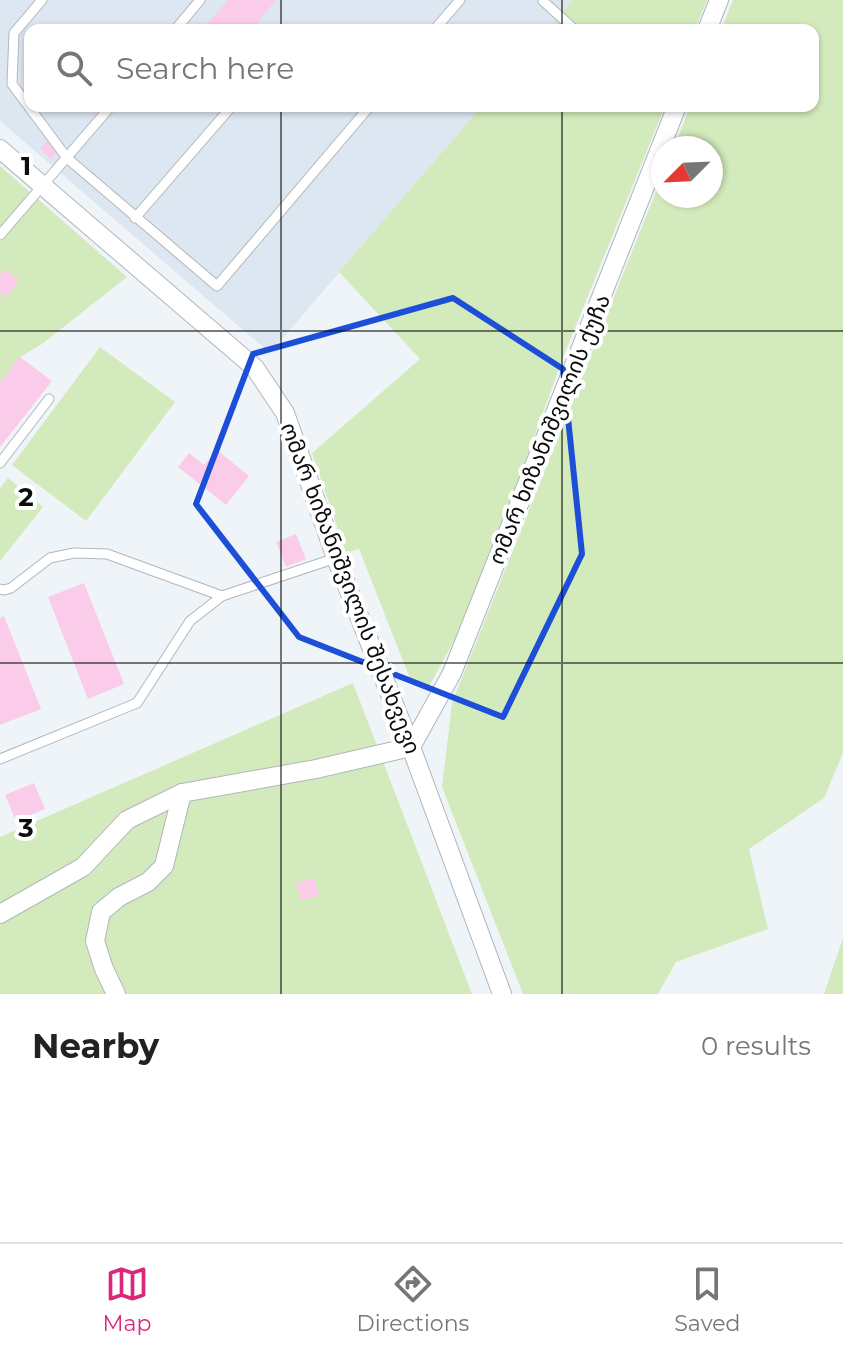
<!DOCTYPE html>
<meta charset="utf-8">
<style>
:root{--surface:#fff;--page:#f6f6f6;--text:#222;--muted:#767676;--line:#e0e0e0;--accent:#db2777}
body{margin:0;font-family:Montserrat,"Noto Sans Georgian",sans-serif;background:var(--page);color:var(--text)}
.compass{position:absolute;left:651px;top:136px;width:72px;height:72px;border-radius:50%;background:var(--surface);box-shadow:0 2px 6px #0004;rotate:246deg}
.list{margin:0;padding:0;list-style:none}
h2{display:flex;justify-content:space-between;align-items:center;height:104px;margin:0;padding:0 32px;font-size:34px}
h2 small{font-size:26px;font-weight:400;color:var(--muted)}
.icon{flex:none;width:44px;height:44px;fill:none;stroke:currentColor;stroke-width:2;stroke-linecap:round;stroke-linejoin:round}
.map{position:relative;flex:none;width:843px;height:994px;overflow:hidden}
.search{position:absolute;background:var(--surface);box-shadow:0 2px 6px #0004;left:24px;right:24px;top:24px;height:88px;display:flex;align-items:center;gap:20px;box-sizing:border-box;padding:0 28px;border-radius:16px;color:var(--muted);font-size:30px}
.sheet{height:248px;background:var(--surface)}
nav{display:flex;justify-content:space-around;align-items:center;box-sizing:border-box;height:112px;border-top:2px solid var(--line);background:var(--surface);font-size:22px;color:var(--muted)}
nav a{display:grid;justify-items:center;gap:4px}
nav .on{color:var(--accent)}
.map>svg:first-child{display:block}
.built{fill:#dde7f1}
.green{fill:#d3ebbc}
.building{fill:#fbcce9}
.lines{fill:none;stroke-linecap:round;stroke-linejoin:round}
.service-casing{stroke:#b2b6bb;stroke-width:11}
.minor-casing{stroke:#b2b6bb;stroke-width:20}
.service{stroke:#fff;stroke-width:9}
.minor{stroke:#fff;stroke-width:18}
.marked{fill:none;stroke:#1d4ed8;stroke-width:6;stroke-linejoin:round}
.grid{fill:none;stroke:#0b0c0e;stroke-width:2;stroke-opacity:0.55}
.labels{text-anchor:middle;stroke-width:8;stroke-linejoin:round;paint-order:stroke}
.street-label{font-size:22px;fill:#0b0c0e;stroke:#fff}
.grid-label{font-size:26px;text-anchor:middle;font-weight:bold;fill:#0b0c0e;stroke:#fff;stroke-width:8;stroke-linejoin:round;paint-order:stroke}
</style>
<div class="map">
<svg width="843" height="994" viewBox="0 0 843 994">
<rect width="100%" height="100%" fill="#eff4f9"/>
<polygon class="built" points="0,0 573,0 547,30 30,30 30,106 482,106 270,353 0,121"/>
<g class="green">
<polygon points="573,0 707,0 695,30 547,30"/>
<polygon points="733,0 843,0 843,753 824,798 749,849 768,929 676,962 658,994 523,994 442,787 452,703 663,174 663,196 711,196 711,148 674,148 690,106 813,106 813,30 721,30"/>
<polygon points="482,106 665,106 564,355 472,608 427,690 411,681 359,549 346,553 312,453 420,359 339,272"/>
<polygon points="0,166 127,277 42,344 20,357 0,382"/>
<polygon points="100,347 175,402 86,521 12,465"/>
<polygon points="8,478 43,507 0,561 0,488"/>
<polygon points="353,683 472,994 0,994 0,837"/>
<polygon points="843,938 843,994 824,994"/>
</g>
<g class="building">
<polygon points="228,0 276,0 251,30 202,30"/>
<polygon points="47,141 59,150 51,159 40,149"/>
<polygon points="5,269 19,281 6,297 0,292 0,275"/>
<polygon points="20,357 52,381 0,447 0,382"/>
<polygon points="217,450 249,476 226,505 178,467 189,453 204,465"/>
<polygon points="296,534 306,559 286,567 276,542"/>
<polygon points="84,583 124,684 88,699 48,597"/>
<polygon points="4,616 41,709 0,725 0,618"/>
<polygon points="34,783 45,809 16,821 5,795"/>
<polygon points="315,878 319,896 301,900 296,883"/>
</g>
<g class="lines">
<defs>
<g id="service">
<polyline points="42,0 14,33 12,84 67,158 217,286 370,106"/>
<polyline points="543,1 575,30"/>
<polyline points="175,30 200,0"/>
<polyline points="434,30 460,0"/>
<polyline points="135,218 232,106"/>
<polyline points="0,235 111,106"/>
<polyline points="0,463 49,399"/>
<polyline points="0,589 4,590 11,588 50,558 74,553 107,554 222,596"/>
<polyline points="0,759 137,703 190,621 222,596 336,558"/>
</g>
<g id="minor">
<polyline points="707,30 719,0"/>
<polyline points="0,149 255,368 285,413 336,558 411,747 502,994"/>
<polyline points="0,914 83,867 127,820 182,793 316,769 411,747 452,673 677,106"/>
<polyline points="116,994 104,969 95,941 101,912 119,897 148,882 164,866 182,793"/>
</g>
</defs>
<use href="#service" class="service-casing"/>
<use href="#minor" class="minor-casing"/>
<use href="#service" class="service"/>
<use href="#minor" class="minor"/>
</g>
<path class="marked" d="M453,298L563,369L582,554L503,717L299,637L196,504L253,354Z"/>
<path class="grid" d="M281,0V30M562,0V30M281,106V994M562,106V994M0,331H843M0,663H843"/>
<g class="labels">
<g class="street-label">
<text transform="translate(549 429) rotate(-68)" y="8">ომარ ხიზანიშვილის ქუჩა</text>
<text transform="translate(351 588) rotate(69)" y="8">ომარ ხიზანიშვილის შესახვევი</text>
</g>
</g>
<g class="grid-label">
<text x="26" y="175">1</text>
<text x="26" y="506">2</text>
<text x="26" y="837">3</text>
</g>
</svg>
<svg class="compass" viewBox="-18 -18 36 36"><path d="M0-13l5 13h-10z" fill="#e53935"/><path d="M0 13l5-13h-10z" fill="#767676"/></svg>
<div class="search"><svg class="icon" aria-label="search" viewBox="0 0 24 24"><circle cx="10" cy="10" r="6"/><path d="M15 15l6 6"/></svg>Search here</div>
</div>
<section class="sheet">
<h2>Nearby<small>0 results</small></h2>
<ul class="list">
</ul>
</section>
<nav>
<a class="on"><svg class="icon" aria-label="map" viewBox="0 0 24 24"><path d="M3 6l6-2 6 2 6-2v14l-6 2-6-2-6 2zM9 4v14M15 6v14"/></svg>Map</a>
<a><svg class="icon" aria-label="directions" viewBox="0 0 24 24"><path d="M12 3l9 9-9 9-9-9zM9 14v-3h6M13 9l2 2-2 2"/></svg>Directions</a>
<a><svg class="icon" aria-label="saved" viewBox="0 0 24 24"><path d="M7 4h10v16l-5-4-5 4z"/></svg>Saved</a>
</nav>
